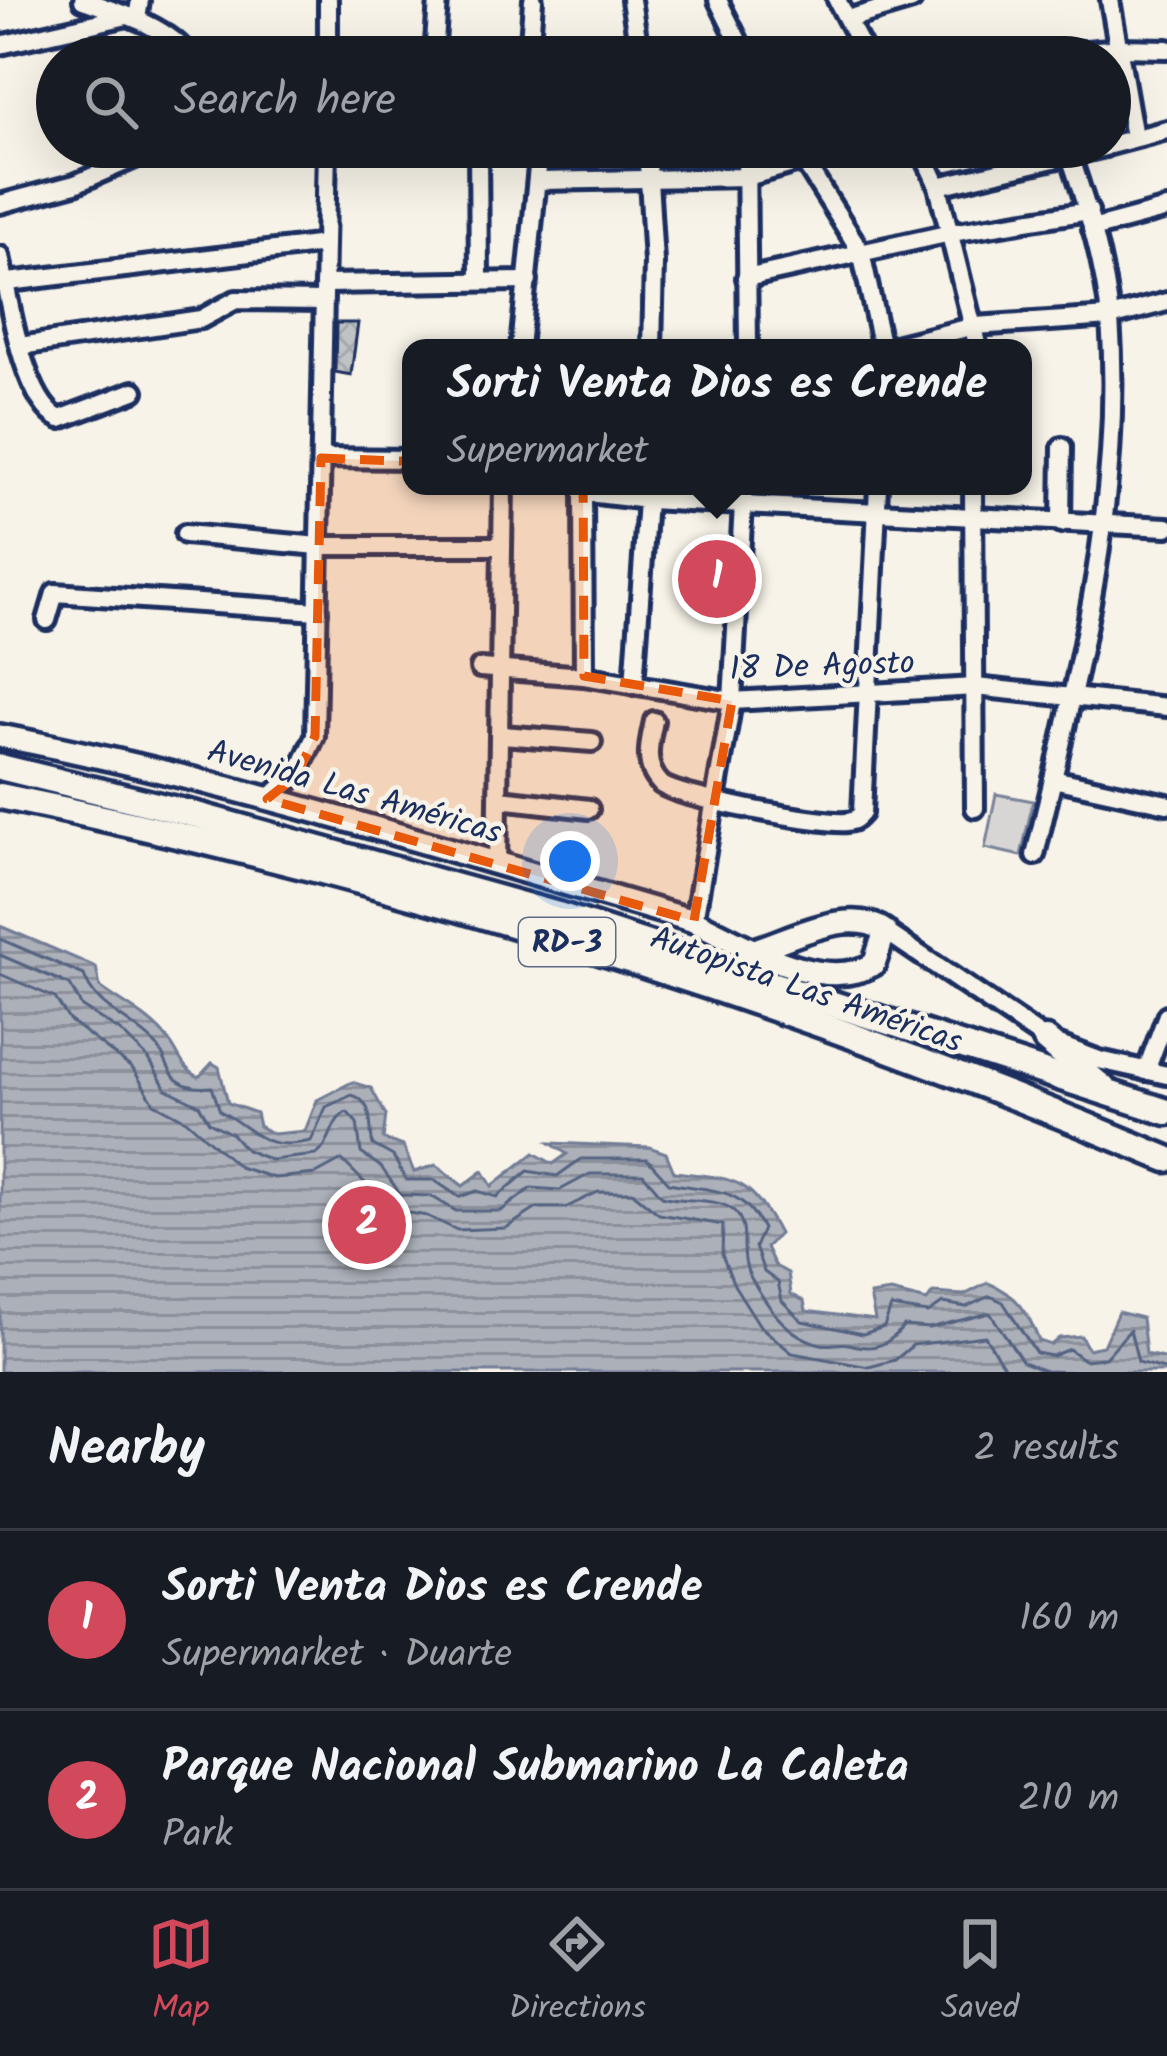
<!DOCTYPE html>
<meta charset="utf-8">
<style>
:root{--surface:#171b24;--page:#20242c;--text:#f1f3f6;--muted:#9ea1a6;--line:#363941;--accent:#d1495b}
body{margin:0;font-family:Kalam,sans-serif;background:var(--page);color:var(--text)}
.you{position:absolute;left:570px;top:861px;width:42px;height:42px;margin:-30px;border:9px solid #fff;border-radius:50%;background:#1a73e8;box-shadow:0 0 0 18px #1a73e833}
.badge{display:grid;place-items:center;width:78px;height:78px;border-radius:50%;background:var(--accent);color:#fff;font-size:39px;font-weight:700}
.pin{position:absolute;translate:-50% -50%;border:6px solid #fff;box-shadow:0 3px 12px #0006}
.popup{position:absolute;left:402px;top:339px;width:630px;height:156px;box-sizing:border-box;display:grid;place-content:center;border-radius:24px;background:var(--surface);filter:drop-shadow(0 3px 9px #0005);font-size:39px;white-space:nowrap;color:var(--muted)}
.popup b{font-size:45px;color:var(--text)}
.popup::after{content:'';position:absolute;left:50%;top:100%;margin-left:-24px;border:24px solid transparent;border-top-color:var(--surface)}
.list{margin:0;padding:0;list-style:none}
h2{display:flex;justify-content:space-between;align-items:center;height:156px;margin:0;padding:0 48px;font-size:51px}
h2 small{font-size:39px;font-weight:400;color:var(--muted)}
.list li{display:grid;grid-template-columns:78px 1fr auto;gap:36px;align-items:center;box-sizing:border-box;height:180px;padding:0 48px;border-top:3px solid var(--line)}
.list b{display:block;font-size:45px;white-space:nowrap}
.list p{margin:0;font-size:39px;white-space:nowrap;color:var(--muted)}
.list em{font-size:39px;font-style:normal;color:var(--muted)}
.icon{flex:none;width:66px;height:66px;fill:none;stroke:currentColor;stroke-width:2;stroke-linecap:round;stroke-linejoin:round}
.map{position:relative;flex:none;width:1167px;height:1372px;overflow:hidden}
.search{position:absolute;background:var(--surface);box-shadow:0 12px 48px #0002;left:36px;right:36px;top:36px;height:132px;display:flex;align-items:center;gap:30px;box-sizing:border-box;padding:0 42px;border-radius:66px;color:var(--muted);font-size:45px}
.sheet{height:516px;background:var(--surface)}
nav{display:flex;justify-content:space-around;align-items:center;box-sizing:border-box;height:168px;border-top:3px solid var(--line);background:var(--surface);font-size:33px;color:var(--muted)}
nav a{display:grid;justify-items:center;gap:6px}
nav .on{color:var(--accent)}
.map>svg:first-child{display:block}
.green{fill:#d7d6d4;stroke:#798299;stroke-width:3}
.water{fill:url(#water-rules);stroke:#727c95;stroke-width:3}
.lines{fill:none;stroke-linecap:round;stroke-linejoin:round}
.shore{stroke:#556382;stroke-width:3}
.building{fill:url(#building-cross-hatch);stroke:#1b2f5e;stroke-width:3}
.minor-casing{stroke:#1b2f5e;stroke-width:26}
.major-casing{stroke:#1b2f5e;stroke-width:30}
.highway-casing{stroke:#1b2f5e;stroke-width:33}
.minor{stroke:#f7f3e8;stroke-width:16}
.major{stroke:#f7f3e8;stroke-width:21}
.highway{stroke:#f7f3e8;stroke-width:24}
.marked{fill:#e8590c;fill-opacity:0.2;stroke:#e8590c;stroke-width:9;stroke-dasharray:24 15;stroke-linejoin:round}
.labels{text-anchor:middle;stroke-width:9;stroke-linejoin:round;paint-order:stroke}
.shield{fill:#f7f3e8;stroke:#5d6a87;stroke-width:3}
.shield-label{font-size:30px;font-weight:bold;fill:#1b2f5e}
.street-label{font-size:33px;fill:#1b2f5e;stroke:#f7f3e8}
</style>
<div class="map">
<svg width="1167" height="1372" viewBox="0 0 1167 1372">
<defs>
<pattern id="water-rules" width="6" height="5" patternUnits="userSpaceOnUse" patternTransform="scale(3)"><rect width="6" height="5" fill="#acb0b9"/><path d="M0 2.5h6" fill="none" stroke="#8b909a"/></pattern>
<pattern id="building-cross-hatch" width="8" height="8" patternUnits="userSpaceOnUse" patternTransform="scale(3)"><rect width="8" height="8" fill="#c0c3c5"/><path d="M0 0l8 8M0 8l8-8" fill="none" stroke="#a4a8ac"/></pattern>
</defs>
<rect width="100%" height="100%" fill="#f7f3e8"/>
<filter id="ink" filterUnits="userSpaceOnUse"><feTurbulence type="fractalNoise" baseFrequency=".00833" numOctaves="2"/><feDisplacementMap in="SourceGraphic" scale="24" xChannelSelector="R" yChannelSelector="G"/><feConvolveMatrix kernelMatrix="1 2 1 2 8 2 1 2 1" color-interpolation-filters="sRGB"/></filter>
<g filter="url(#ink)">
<polygon class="green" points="996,794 1033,801 1021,856 985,848"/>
<path class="water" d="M0,926L96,967L100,987C124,1005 150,1016 169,1041C181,1056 180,1067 199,1077L212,1063L219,1067L228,1103L256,1113L259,1126L273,1134L305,1131L317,1100L352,1082L371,1088L386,1115L383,1139L403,1146L414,1172L436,1165L463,1186L483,1171L492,1186L534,1153L553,1164L567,1154L550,1143L649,1147L666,1153L674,1172C736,1179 749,1176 779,1234L766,1247L775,1266L788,1273L791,1294L804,1301L806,1311L875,1320L870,1295L891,1292L927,1301L933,1293L964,1295L988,1283C1018,1294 1029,1314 1039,1341L1051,1345L1059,1338L1081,1336L1088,1349L1103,1346L1118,1312L1142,1318L1146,1354L1167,1359V1372H0Z"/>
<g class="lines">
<g class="shore">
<path d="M0,939L84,975C95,1009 132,1019 157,1046C165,1055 167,1070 176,1079C187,1088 200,1088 212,1087L220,1111C257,1131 262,1152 311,1141L326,1107L352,1095C376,1103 368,1127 373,1145L393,1156L406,1180H434L459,1197L477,1191L497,1197L528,1171L557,1176L581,1159H647L669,1183C712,1192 741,1185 763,1229L755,1247L764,1272L778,1282L782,1301L802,1321L863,1334L884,1327L891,1307L928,1313L943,1303L966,1307L990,1296L1003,1302L1036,1353L1052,1356L1069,1349L1084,1360L1105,1358L1130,1330L1138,1362L1167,1370"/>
<path d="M0,955L70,985L82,1007L120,1031L149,1059L166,1089L199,1105L209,1122L232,1134L246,1150L271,1160L316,1155C333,1143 329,1121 347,1112L357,1123L361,1153L381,1167L401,1195L431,1196L456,1211H501L531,1188L560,1190L590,1174H643L662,1196C683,1203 717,1196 734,1211C752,1227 737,1255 751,1278C768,1307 786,1336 821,1344C831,1346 840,1342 849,1344C875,1351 887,1346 904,1326L929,1328L990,1313L1023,1362L1045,1371L1074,1372"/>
<polyline points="0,974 55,998 69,1020 133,1069 154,1103 186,1120 239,1167 274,1178 316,1174 342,1160 392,1210 427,1216 457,1230 506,1228 537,1208 565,1208 598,1192 632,1192 659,1214 723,1225 722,1255 734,1285 760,1326 792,1353 869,1367 895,1360 913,1345 985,1336 1007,1372"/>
</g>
</g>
<polygon class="building" points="336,323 358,323 351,375 335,372"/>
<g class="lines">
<defs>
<g id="minor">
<path d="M83,0C120,13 166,25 190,57"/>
<polyline points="631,0 640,57"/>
<polyline points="718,0 746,57"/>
<polyline points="837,0 867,57"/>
<polyline points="1110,0 1134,137"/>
<polyline points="137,19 140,0"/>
<polyline points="848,19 912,0"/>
<polyline points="0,45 127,16"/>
<polyline points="328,57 328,0"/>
<polyline points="434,57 438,0"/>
<polyline points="529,57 533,0"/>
<polyline points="1018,57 1121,48 1167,49"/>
<polyline points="1110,145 1167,130"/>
<polyline points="478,147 479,279"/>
<polyline points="647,147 654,262 652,348"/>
<polyline points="746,147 748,348"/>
<polyline points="795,147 861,252 882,348"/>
<polyline points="920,147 938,186 978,348"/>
<path d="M1071,159C1088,209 1105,265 1110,318C1122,474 1089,629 1053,779L1167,804"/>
<polyline points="540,181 747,177 851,147"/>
<polyline points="938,186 1105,147"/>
<polyline points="0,204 75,184 160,147"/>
<polyline points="1092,229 1167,209"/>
<path d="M0,256C8,295 23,402 60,419L134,391"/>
<polyline points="746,278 951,233 1089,211"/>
<polyline points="0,283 325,244"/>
<polyline points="324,284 528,281"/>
<polyline points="20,346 201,319 236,300 323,301"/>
<polyline points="520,348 540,147"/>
<polyline points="886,348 975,326 1110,317 1167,302"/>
<polyline points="321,458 411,459"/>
<polyline points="583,486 588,493 648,500 1167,527"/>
<polyline points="973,486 975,808"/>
<polyline points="583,491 584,676"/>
<polyline points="1061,523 1062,447"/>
<polyline points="185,534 319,546 501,546"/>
<polyline points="47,620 55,593 318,611"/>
<polyline points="480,668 584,676 732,701 975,687 1167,707"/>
<polyline points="634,685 648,486"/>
<path d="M654,721C649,743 643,766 661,784C674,797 824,825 846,822C856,821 856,819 862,813L878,486"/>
<polyline points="502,735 592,742"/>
<polyline points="267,799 297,775 315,736 327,147"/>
<polyline points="500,799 589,809"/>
<polyline points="1035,855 1053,779"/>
<polyline points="497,865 503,486"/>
<polyline points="694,921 732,701 744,486"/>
<polyline points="885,931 1046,1040 1099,1060 1167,1075"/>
<polyline points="1146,1071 1167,1015"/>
</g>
<path id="major" d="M0,736C235,781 464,855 694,921C743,944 821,995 874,964L885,931C850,906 793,938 755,950"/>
<g id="highway">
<polyline points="0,767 193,814 558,915 1167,1112"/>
<path d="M0,796C398,877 792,1001 1167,1159"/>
<polyline points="1046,1040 1103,1088"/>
</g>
</defs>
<use href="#minor" class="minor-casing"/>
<use href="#major" class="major-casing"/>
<use href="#highway" class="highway-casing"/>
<use href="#minor" class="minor"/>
<use href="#major" class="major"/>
<use href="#highway" class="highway"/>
</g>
</g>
<path class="marked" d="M321,458L583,468L584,676L732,701L694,921L267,799L297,775L315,736Z"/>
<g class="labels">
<rect class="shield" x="519" y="918" width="96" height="48" rx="9"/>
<g class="shield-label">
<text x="567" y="952">RD-3</text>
</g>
<g class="street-label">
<text transform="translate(822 664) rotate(-2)" y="12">18 De Agosto</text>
<text transform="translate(355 790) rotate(16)" y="12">Avenida Las Américas</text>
<text transform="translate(807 988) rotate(19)" y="12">Autopista Las Américas</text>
</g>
</g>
</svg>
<div class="you"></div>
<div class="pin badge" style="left:717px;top:579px">1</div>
<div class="popup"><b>Sorti Venta Dios es Crende</b>Supermarket</div>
<div class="pin badge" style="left:367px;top:1225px">2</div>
<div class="search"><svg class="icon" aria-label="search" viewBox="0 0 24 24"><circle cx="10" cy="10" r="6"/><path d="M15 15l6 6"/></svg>Search here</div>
</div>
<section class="sheet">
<h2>Nearby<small>2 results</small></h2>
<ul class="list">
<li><span class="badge">1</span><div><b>Sorti Venta Dios es Crende</b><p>Supermarket · Duarte</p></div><em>160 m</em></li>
<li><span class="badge">2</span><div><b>Parque Nacional Submarino La Caleta</b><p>Park</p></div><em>210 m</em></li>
</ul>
</section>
<nav>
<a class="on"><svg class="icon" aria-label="map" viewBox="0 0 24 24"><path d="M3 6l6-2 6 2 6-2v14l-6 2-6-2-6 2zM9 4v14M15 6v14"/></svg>Map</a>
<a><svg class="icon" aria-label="directions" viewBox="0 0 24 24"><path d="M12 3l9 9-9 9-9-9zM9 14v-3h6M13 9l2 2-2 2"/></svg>Directions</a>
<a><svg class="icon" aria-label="saved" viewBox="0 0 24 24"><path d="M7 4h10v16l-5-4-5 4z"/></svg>Saved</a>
</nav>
